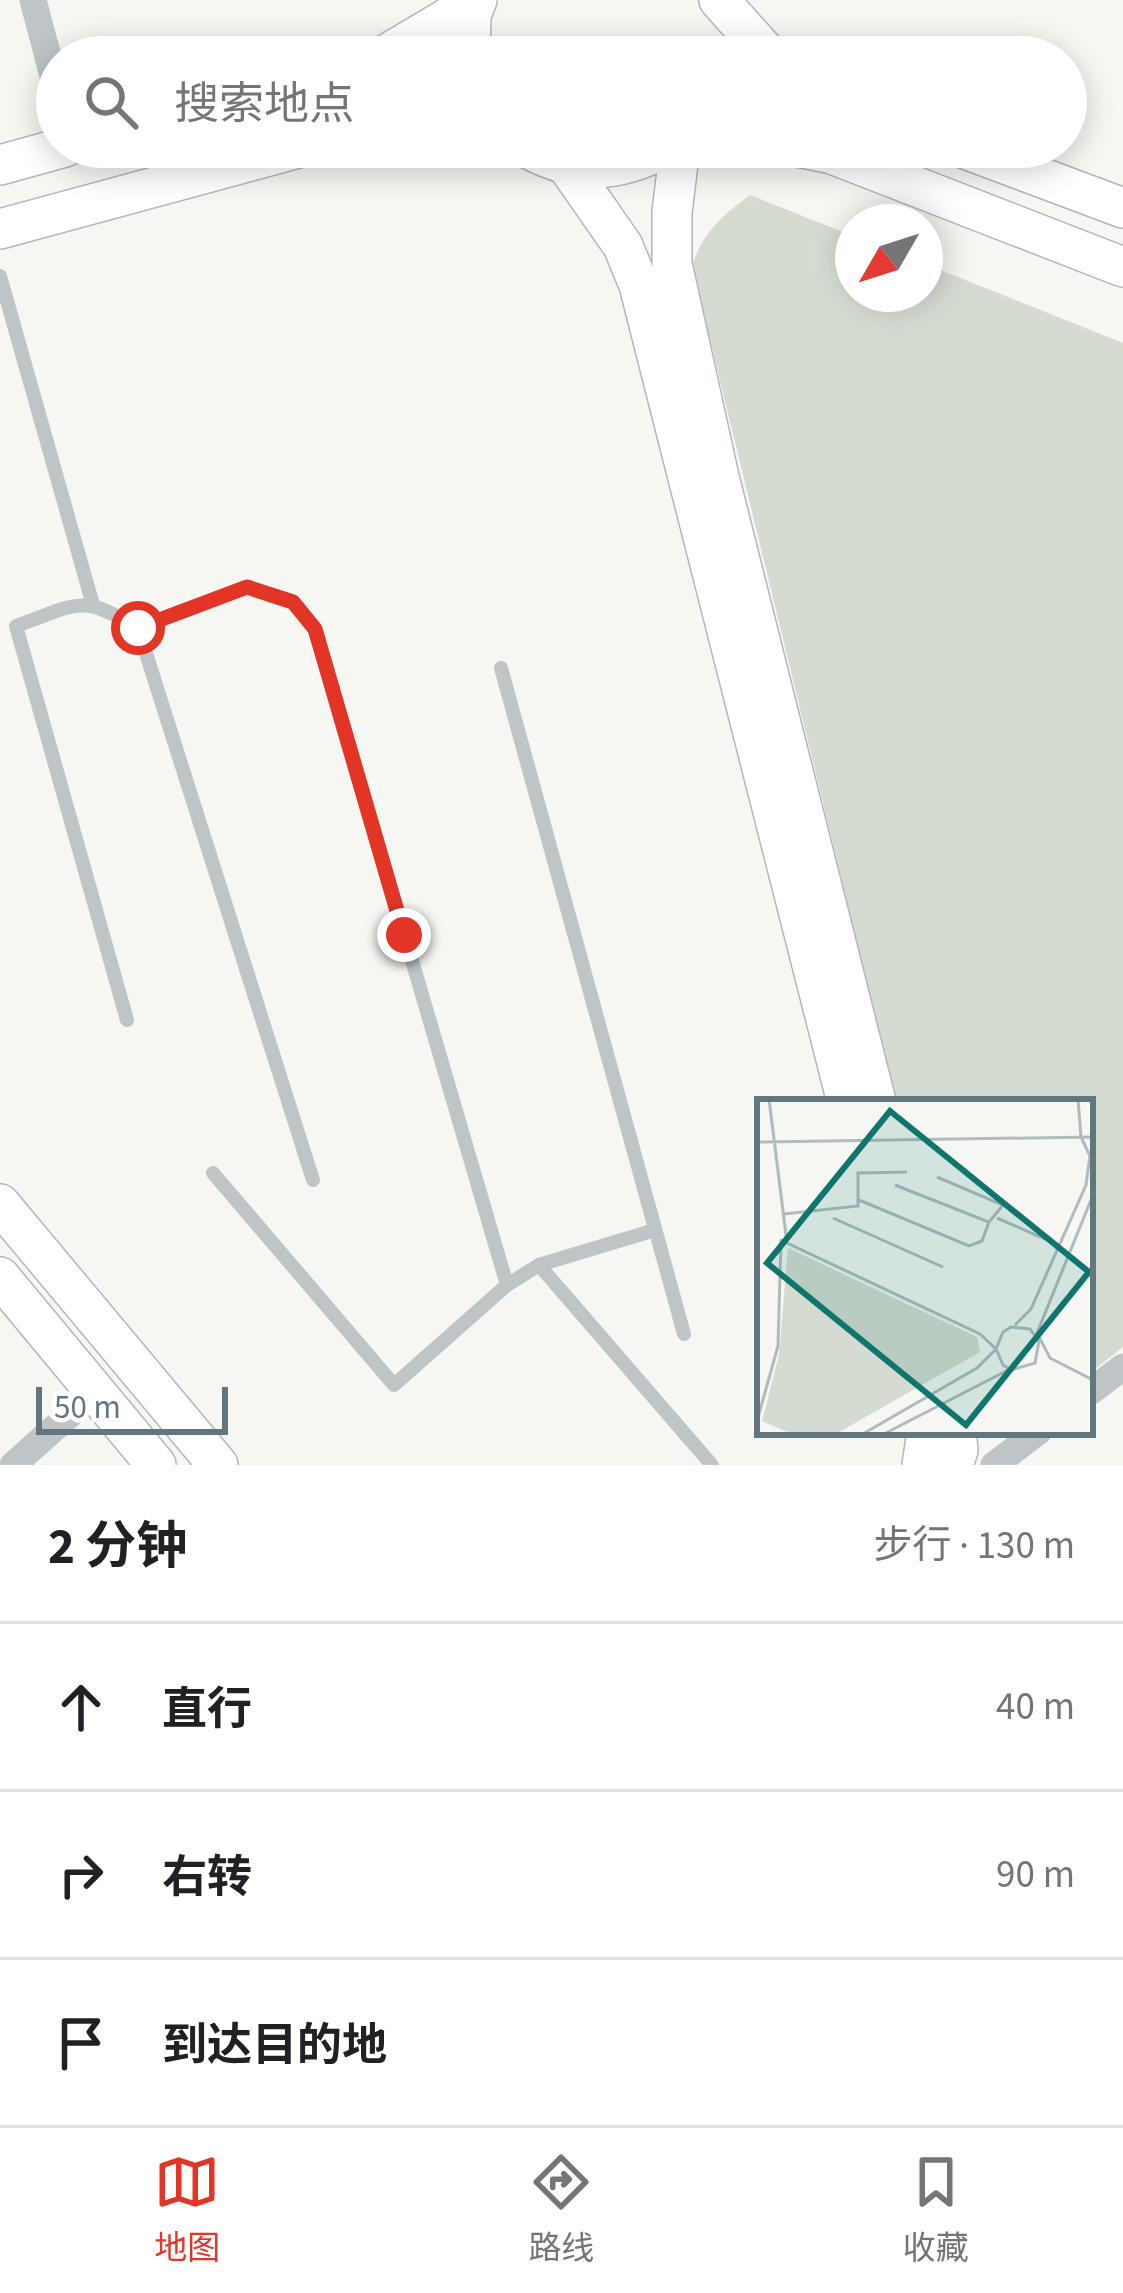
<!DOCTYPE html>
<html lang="zh">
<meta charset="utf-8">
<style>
:root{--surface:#fff;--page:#f6f6f6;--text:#202124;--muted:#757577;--line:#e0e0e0;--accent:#e33526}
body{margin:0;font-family:"Source Sans 3","Noto Sans SC",sans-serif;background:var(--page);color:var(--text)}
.compass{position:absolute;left:835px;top:204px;width:108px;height:108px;border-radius:50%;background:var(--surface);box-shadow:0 6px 30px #0003;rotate:231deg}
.scale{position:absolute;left:36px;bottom:30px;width:192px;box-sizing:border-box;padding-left:12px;border:6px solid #61767e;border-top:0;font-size:33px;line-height:42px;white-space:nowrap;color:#61767e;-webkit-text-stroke:9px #fff;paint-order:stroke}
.stop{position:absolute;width:36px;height:36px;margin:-27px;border:9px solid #e33526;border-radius:50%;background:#fff}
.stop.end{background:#e33526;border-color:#fff;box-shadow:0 3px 12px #0008}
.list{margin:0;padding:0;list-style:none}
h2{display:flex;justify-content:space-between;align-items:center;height:156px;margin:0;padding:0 48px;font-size:51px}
h2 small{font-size:39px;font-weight:400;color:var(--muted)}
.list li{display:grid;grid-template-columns:78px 1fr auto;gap:36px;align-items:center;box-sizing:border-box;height:168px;padding:0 48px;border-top:3px solid var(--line)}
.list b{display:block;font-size:45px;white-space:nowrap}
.list em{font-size:39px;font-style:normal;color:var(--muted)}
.icon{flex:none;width:66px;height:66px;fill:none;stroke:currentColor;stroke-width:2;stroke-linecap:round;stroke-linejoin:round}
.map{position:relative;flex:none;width:1123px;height:1465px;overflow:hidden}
.search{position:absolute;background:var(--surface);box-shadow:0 6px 30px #0003;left:36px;right:36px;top:36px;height:132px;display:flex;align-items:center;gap:30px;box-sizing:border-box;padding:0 42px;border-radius:66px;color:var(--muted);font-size:45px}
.sheet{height:660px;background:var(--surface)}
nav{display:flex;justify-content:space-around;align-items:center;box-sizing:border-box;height:168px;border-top:3px solid var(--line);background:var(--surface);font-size:33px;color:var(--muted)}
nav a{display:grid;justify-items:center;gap:6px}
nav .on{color:var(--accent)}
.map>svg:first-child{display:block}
.green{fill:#d6dbd2}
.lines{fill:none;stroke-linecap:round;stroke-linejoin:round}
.secondary-casing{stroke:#b1b8bb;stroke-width:42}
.service{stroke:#bfc4c7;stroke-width:14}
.minor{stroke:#bfc4c7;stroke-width:27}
.secondary{stroke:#fff;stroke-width:39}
.route{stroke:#e33526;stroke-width:15}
.inset-road{fill:none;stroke:#b1bbbd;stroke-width:3}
.view{fill:#0f766e;fill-opacity:0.15;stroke:#0f766e;stroke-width:6}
.inset-edge{fill:none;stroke:#61767e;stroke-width:6}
</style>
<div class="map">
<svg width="1123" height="1465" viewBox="0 0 1123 1465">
<rect width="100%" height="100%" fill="#f6f6f3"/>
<path class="green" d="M750,195L853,236V294H925V264L1123,343V1347L1090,1373V1102H896L692,266C703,232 722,216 750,195Z"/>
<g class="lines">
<defs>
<g id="secondary">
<polyline points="719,0 770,57"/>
<polyline points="382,57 456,13 467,0"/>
<polyline points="470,57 471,15 477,0"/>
<path d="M525,147C576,175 616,174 666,147"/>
<polyline points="680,147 672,212 672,264 719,477 876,1102"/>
<polyline points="797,147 832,154 1123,267"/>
<polyline points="960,147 1123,208"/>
<polyline points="566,164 623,246 639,285 847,1102"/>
<polyline points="0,165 65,147"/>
<polyline points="0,229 302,147"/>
<polyline points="0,1204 218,1465"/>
<polyline points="0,1277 156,1465"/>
<polyline points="922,1465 927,1432"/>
<polyline points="953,1465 958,1450 956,1432"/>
</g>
</defs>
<use href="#secondary" class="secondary-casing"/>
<g class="service">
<polyline points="0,276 93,605"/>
<polyline points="501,668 684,1334"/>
<path d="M127,1020L16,626C77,605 79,592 138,628"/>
<polyline points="213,1173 394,1385 507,1285 539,1265 712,1465"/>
<polyline points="313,1180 138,628 247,587 293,602 315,629 507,1285"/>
<polyline points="539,1265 655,1230"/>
</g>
<g class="minor">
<polyline points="33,0 57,91"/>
<polyline points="1090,1392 1123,1367"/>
<polyline points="13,1465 95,1392"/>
<polyline points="994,1465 1038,1432"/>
</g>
<use href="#secondary" class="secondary"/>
</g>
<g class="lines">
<polyline class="route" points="138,628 247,587 293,602 315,629 404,935"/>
</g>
<g transform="translate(757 1099)">
<rect width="336" height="336" fill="#f6f6f3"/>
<path d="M31,149L220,238L223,253L77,336H38L5,322L22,256Z" fill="#d6dbd2"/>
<path class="inset-road" d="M12,0L30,144L223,235L239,250L246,266L254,271L278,264L282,242L273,230L254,228L246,233L239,250L220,269L104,336M321,0L324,38M0,43L336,38M180,78L246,106L232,123M336,96L280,234L293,259L336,281M102,101L212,147L225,142L232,123L138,86M27,115L101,107V74L150,73M76,119L186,168M240,119L302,146M258,226L274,210L329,86L333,57L324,38M0,322L21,247L24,140M125,336L251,271"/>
<path class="view" d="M133,12L332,173L209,326L10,164Z"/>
<rect width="336" height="336" class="inset-edge"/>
</g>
</svg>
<svg class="compass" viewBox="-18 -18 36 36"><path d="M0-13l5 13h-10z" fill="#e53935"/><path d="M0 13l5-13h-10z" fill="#757577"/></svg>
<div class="scale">50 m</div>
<div class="stop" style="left:138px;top:628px"></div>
<div class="stop end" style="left:404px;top:935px"></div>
<div class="search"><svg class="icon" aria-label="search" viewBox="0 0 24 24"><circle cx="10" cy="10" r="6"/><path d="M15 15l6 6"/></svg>搜索地点</div>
</div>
<section class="sheet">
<h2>2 分钟<small>步行 · 130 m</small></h2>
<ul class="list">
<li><svg class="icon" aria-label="ahead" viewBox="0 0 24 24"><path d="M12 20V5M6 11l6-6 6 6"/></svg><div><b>直行</b></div><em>40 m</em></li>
<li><svg class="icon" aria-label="right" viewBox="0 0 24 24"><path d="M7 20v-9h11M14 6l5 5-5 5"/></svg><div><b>右转</b></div><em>90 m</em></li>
<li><svg class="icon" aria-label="arrive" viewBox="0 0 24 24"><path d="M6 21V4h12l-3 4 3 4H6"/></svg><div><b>到达目的地</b></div></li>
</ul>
</section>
<nav>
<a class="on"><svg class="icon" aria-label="map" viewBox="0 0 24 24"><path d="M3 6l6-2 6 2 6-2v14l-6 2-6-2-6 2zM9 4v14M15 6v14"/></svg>地图</a>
<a><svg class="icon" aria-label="directions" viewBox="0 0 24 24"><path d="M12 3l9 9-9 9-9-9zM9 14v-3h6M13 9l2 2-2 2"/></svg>路线</a>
<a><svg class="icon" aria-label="saved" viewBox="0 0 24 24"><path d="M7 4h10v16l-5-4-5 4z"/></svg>收藏</a>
</nav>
